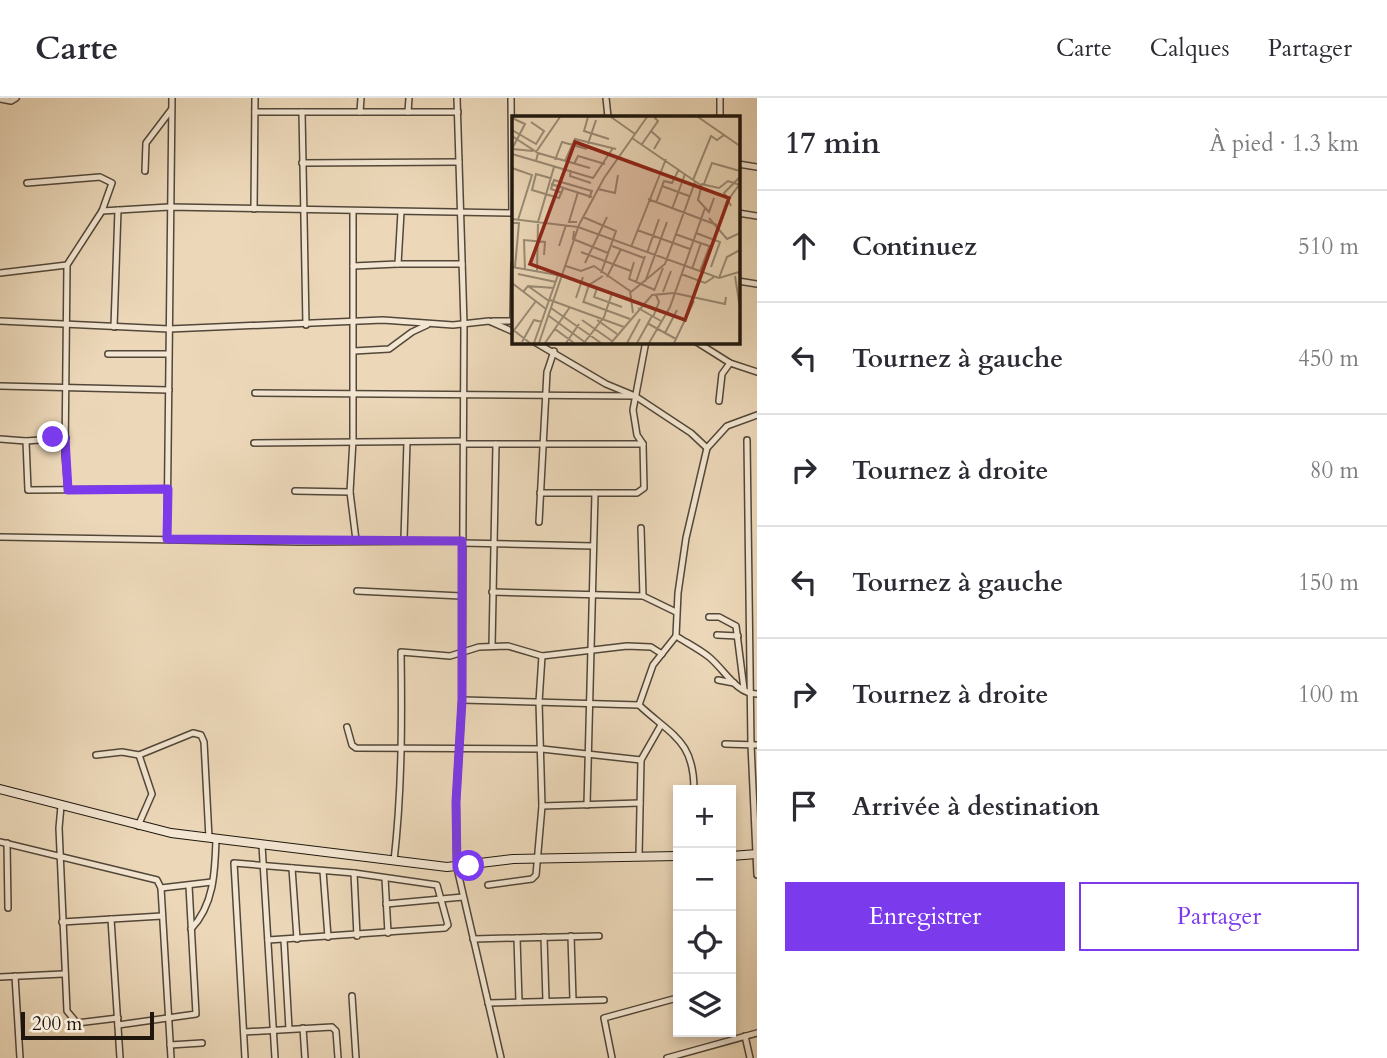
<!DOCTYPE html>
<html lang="fr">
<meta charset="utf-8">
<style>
:root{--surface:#fff;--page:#f2f2f3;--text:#2b2b33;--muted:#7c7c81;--line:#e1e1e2;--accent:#7c3aed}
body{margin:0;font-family:Cardo,serif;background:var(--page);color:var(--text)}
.controls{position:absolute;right:21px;bottom:21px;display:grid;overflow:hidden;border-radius:0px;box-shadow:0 4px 10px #0003}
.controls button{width:63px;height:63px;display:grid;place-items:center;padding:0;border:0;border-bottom:2px solid var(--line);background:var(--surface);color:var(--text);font:35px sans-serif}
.scale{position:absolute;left:21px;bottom:18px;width:133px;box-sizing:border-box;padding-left:7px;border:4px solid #1f170e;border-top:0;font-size:19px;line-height:24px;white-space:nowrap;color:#1f170e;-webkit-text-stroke:5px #f3e6d2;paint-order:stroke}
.stop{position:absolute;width:21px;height:21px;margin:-16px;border:5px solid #7c3aed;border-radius:50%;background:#fff}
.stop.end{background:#7c3aed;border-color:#fff;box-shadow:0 2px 7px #0008}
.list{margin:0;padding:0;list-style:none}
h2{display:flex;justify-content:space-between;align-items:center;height:91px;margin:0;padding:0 28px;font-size:30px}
h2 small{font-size:23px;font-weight:400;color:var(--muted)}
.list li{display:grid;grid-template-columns:46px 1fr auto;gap:21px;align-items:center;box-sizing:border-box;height:112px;padding:0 28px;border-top:2px solid var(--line)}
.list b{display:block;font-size:26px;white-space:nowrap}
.list em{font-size:23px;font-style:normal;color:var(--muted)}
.actions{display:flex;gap:14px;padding:21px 28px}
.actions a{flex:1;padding:16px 0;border:2px solid var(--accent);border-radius:0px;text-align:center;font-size:24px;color:var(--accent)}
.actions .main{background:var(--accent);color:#fff}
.icon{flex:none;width:38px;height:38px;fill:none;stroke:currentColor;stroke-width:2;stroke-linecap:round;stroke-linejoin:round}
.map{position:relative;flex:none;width:757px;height:960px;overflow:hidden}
header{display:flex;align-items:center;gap:42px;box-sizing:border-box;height:98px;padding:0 35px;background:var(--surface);border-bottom:2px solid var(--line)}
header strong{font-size:33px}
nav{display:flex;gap:38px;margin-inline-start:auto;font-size:24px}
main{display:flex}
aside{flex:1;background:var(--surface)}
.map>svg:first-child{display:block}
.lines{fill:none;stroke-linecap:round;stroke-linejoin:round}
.street-casing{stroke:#524739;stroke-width:8}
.secondary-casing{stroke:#1f170e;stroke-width:10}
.street{stroke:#f3e6d2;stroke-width:5}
.secondary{stroke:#f3e6d2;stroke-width:8}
.route{stroke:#7c3aed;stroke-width:9}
.inset-road{fill:none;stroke:#9a8b75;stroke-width:2}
.view{fill:#8f2418;fill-opacity:0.15;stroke:#8f2418;stroke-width:3.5}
.inset-edge{fill:none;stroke:#1f170e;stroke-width:3.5}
</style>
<header>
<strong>Carte</strong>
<nav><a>Carte</a><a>Calques</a><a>Partager</a></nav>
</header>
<main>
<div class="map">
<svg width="757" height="960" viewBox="0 0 757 960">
<rect width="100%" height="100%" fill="#ecd8b9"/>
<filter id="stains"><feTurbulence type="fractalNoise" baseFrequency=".00286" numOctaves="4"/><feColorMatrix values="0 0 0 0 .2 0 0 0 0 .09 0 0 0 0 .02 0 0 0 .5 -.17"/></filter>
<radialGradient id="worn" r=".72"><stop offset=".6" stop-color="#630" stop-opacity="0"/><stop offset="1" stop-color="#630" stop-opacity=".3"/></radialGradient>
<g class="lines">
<defs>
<g id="street">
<polyline points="457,0 464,226 462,602 456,704 457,770 501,960"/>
<polyline points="511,0 512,115"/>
<polyline points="606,0 608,19"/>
<polyline points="720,0 720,19"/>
<polyline points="0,1 11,3 16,0"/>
<polyline points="255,14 458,14"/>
<polyline points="302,14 306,227"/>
<polyline points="360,14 361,0"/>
<polyline points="408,14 409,0"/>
<polyline points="302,65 459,64"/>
<polyline points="738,66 757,69"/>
<polyline points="145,73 146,45 171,12"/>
<polyline points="254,111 255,0"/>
<polyline points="102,113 169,109 514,115"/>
<polyline points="353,115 353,342 350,394 356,442"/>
<polyline points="738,115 757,118"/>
<polyline points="398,166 462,166"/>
<polyline points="67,167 65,357 68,392"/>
<polyline points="353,168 398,166 401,114"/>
<polyline points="0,175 67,167 102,113 112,85 100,79 27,85"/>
<polyline points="738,183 757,186"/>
<polyline points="0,223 169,231 383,222 453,227 489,223 514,234"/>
<polyline points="493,223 513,223 514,166"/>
<polyline points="114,229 118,112"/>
<polyline points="533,243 606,286 635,298 691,335 707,350"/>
<polyline points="695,243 730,265 757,274"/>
<polyline points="354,253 389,251 412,234 427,227"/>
<polyline points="108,256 168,256"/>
<polyline points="0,288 169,292"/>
<polyline points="255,295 635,298"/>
<polyline points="719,303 722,276 730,265"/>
<polyline points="0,341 26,343 28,392 168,391"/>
<polyline points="747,342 751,647 757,777"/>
<polyline points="26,343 66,340"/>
<polyline points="254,345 463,343"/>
<polyline points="464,346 643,346"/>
<polyline points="295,393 350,394"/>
<polyline points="540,395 637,395 644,390 643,346 637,337 633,312 646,243"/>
<polyline points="539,424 547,274 554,253"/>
<polyline points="641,430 643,498"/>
<polyline points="0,439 301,444 462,443"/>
<polyline points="167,441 172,0"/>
<polyline points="404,441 407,344"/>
<polyline points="462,445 593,448"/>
<polyline points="357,493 461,498"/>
<polyline points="492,494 643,498 676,514"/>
<polyline points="709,519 719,519 736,528 744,591"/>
<polyline points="717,537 738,538"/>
<path d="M676,538C687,545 699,551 709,559C724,571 736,596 757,596"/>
<polyline points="492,548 496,346"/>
<polyline points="718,582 734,585"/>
<polyline points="462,602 639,607"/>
<polyline points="347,629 352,647 356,650 542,651 641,662"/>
<polyline points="725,646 757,647"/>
<polyline points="96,657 122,654 139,657 193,635 201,637 204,644 209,740"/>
<path d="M694,692C694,642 672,638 639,607L653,567L676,538L678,495L686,440L707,350L727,328L757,317"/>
<polyline points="587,707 595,395"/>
<polyline points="61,708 59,730 67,913 77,925 118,920"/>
<polyline points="542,708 640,705"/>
<polyline points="138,728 152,696 139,657"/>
<polyline points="0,744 157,782 161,790 171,960"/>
<polyline points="7,745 8,810"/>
<polyline points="262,747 275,960"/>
<polyline points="639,758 641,662 661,627"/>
<path d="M394,763C402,693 402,624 401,554L450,558L479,549L508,548L542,558L627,548L651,549L662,556"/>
<polyline points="292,770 297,841"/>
<polyline points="323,773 328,839"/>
<polyline points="354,775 357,838"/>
<polyline points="385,780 388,835"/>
<polyline points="488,787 532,781 536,777 542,708 539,604 542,558"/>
<polyline points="161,790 212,784"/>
<polyline points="386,806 463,799"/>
<polyline points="111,821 120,960"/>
<polyline points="62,824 162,818"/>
<path d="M191,831C214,807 215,774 216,741"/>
<polyline points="571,838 573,902"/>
<polyline points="544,839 546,903"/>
<polyline points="517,840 519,904"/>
<polyline points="473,841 599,838"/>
<polyline points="284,842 289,931"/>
<polyline points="15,878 20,960"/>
<polyline points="0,879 63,876"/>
<polyline points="352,898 356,960"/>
<polyline points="488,905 604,902"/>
<polyline points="118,927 196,916 189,788"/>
<polyline points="303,930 305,960"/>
<polyline points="244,934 332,929 336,933 338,960"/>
<polyline points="745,938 750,960"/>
<polyline points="170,947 202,945"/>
<polyline points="245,960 234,765 354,775 437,787 448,827 445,830 268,842"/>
<polyline points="612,960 604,920 677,900"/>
<polyline points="667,960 757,935"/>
</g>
<g id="secondary">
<polyline points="0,691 171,735 447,769 513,761 678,758"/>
<polyline points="731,758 757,756"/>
</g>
</defs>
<use href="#street" class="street-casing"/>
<use href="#secondary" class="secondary-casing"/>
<use href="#street" class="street"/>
<use href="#secondary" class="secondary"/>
</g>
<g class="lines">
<polyline class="route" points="53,339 65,340 68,392 168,391 167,441 462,443 462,602 456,704 457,770 469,768"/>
</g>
<g transform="translate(512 18)">
<rect width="228" height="228" fill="#ecd8b9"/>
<path class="inset-road" d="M76,1L72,15L97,23M99,1L123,18M186,1L228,30M0,2L13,8L0,33M0,14L24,28L32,15L19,6M139,15L148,23L142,33M0,20L26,37L78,52M120,22L190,70M76,28L84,4M130,28L146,5L142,1M0,33L21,35M24,36L48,1M26,37L24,45L81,62L101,32M0,38L24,45M43,44L50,26L75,33M53,45L63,23L104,33M62,48L66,40L93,48M0,52L20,59L6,104M59,54L58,60L79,67M38,62L24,58L20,74L47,82L51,73M181,64L199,20L205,24L212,19M39,68L80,81M189,68L207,72L216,65L228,69M190,68L186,84L197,96L202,82M192,68L200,47L228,55M150,70L177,80M86,73L103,77L106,59M50,77L39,73L42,64L80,75L77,82M136,83L205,109M216,83L212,77L228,61M144,87L152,65L160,67L167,53M219,90L216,84L227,69M160,93L173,58M71,101L104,115L89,157M197,102L215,123L228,117M0,103L66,111L207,162L227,156M65,106H57L66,76M0,107H7L3,151M125,114L178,133M62,115L61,123L96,137M184,117L208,126L199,151M163,118L197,130M47,130L54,109M100,130L132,142M119,131L154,43M69,136L119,155M135,137L147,103M122,146L117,163L143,174M73,147L95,101M54,150L69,155L82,150L118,175L121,197M0,151L51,160L118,183M180,153L189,127M13,154L12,124L33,126L32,139M188,155L198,129M25,156L26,106L42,51M6,158L44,166M169,158L193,167L202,161M223,160L228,192M95,161L109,133M207,162L215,141L228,134M124,166L133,140M133,166L155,106M0,167L34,193M16,170L37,185M85,172L82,181L110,191M142,175L151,152M11,176L16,170L42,172M119,176L153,148L183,66M151,176L159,155M64,182L71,161M38,184L112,211M72,186L118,203M71,187L77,169L91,160M39,192L89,227M126,192L149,205M37,200L74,227M141,201L147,186L144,179M70,204L100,225M85,204L105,218M135,207L164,223M0,213L18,227M43,213L62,227M0,217L24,185M153,217L165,194M10,226L22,204L30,206M22,227L46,159M27,227L67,109L92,62L135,1M33,227L58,191M54,227L67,208M72,227L92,201L100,177M99,227L140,179L162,177L213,188L214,181M115,227L128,203M125,227L140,200M137,227L158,191L193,92M162,227L182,185"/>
<path class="view" d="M63,26L217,82L173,204L18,148Z"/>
<rect width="228" height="228" class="inset-edge"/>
</g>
<rect width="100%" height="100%" filter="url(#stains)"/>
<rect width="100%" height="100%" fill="url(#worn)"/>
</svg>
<div class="controls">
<button>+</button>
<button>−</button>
<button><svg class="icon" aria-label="locate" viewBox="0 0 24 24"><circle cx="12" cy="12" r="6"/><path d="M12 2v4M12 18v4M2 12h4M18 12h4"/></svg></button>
<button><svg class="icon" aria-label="layers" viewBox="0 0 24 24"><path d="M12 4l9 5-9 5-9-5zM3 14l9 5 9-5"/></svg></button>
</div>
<div class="scale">200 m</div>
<div class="stop" style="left:469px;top:768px"></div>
<div class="stop end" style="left:53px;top:339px"></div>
</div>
<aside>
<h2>17 min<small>À pied · 1.3 km</small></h2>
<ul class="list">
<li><svg class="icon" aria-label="ahead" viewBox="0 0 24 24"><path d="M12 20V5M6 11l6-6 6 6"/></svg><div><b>Continuez</b></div><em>510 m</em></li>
<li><svg class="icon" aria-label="left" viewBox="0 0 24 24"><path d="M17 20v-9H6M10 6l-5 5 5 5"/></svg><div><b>Tournez à gauche</b></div><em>450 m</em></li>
<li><svg class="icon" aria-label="right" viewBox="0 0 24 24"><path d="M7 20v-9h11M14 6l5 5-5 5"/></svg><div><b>Tournez à droite</b></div><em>80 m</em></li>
<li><svg class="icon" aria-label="left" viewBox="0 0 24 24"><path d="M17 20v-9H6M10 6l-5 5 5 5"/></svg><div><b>Tournez à gauche</b></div><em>150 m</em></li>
<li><svg class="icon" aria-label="right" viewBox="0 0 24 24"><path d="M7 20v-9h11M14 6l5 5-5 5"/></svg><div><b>Tournez à droite</b></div><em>100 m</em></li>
<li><svg class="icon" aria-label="arrive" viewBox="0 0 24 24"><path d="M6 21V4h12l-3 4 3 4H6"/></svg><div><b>Arrivée à destination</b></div></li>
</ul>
<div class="actions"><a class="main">Enregistrer</a><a>Partager</a></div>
</aside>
</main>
